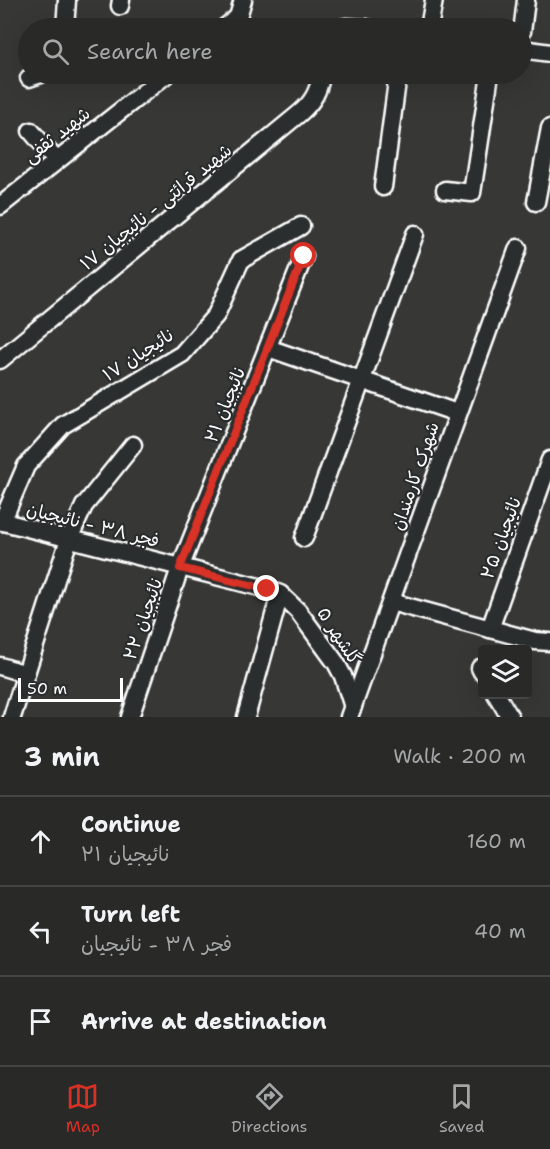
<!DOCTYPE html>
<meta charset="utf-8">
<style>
:root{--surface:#292928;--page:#353534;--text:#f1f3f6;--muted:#a5a6a8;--line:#454545;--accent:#d93025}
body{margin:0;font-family:"Shantell Sans","Playpen Sans Arabic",sans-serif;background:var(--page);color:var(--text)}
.controls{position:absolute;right:18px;bottom:18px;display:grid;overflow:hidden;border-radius:6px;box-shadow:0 6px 24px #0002}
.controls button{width:54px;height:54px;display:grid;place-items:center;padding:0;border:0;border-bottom:2px solid var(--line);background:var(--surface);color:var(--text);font:30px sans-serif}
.scale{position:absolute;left:18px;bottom:15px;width:105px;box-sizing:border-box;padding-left:6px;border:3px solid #fff;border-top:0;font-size:16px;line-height:21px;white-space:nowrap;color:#fff;-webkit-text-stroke:4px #2a2d2e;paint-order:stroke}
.stop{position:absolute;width:18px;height:18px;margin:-14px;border:4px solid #d93025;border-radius:50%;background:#fff}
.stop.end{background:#d93025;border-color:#fff;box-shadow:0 2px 6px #0008}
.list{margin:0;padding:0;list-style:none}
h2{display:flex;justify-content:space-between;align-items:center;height:78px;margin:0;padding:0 24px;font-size:26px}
h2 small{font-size:20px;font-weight:400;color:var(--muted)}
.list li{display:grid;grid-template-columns:39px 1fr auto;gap:18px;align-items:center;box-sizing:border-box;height:90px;padding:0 24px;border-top:2px solid var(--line)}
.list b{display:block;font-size:22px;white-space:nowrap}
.list p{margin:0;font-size:20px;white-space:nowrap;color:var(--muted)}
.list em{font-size:20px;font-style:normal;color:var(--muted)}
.icon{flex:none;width:33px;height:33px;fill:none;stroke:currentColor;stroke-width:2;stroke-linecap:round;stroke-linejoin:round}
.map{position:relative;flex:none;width:550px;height:717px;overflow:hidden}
.search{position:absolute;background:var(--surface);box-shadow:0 6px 24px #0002;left:18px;right:18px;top:18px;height:66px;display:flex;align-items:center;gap:15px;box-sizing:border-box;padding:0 21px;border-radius:33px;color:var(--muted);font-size:22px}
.sheet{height:348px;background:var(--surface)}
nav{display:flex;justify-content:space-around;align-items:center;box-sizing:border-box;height:84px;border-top:2px solid var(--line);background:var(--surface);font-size:16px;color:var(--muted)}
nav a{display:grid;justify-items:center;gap:3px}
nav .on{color:var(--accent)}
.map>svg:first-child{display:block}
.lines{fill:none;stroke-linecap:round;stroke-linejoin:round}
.street-casing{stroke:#fff;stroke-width:21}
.street{stroke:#2a2d2e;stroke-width:16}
.route{stroke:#d93025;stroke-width:8}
.labels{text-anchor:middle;stroke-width:4.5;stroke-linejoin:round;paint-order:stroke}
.street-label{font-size:18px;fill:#fff;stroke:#2a2d2e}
</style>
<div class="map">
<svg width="550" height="717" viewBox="0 0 550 717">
<rect width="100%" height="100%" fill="#373735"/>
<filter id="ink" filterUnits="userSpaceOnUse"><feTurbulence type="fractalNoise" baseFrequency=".0167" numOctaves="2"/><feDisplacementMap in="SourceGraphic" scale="12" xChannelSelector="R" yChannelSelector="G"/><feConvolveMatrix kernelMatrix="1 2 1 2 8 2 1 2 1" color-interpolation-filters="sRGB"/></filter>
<g filter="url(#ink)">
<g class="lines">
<defs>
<g id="street">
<polyline points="120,6 121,0"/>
<polyline points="65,28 67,0"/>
<polyline points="224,28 238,17 243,0"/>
<polyline points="342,28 346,27 367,28"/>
<polyline points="429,28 434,0"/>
<polyline points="522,32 526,0"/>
<polyline points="522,49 550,53"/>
<polyline points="29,78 41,74"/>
<polyline points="31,131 56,160"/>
<polyline points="383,187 398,74"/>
<polyline points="445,190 472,193 490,74"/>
<polyline points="536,202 550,128"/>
<polyline points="0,206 167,74"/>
<polyline points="268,348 457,413"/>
<path d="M0,360L300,113C314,101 318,91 322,74"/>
<polyline points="0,521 267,589 280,594 298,611 336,663 343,676 353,707"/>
<polyline points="2,522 26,466 63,425 182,354 216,315 241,260 301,226"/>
<polyline points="304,538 415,234"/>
<polyline points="391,602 535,641 550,642"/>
<polyline points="490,629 550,460"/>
<polyline points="0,666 26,674"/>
<polyline points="480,668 482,672"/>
<polyline points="496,694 510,717"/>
<polyline points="12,717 69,539 84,506 133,445"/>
<polyline points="130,717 180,568 304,256"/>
<polyline points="246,717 280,594"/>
<polyline points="349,717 518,248"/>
</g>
</defs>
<use href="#street" class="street-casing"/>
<use href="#street" class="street"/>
</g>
</g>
<g class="lines" filter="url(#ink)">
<polyline class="route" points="267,589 180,568 304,256"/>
</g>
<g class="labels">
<g class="street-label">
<text transform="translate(57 135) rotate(-38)" y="6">شهید ثقفی</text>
<text transform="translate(156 207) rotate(-39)" y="6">شهید قرائتی - نائیجیان ۱۷</text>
<text transform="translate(138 355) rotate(-33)" y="6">نائیجیان ۱۷</text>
<text transform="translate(225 405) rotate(-68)" y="6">نائیجیان ۲۱</text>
<text transform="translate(415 476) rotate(-71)" y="6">شهرک کارمندان</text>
<text transform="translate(93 525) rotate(14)" y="6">فجر ۳۸ - نائیجیان</text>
<text transform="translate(501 538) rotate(-70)" y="6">نائیجیان ۲۵</text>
<text transform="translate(143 619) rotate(-71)" y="6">نائیجیان ۲۲</text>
<text transform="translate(339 636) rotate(57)" y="6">گلشهر ۵</text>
</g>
</g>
</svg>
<div class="controls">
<button><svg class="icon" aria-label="layers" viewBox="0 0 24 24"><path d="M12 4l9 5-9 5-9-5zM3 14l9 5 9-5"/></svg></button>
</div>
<div class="scale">50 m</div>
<div class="stop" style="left:304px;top:256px"></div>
<div class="stop end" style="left:267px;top:589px"></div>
<div class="search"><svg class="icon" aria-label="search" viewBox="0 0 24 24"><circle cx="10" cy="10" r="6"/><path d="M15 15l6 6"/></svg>Search here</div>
</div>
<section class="sheet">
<h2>3 min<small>Walk · 200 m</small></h2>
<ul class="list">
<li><svg class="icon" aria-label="ahead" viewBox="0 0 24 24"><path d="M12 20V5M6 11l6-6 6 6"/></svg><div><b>Continue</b><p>نائیجیان ۲۱</p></div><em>160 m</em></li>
<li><svg class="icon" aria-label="left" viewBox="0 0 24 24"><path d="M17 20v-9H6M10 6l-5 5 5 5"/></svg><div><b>Turn left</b><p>فجر ۳۸ - نائیجیان</p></div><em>40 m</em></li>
<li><svg class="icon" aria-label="arrive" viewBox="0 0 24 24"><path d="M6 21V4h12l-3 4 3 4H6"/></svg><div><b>Arrive at destination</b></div></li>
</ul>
</section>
<nav>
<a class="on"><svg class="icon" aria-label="map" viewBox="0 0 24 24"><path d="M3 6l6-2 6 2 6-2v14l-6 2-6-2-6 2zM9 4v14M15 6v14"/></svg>Map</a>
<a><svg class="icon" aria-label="directions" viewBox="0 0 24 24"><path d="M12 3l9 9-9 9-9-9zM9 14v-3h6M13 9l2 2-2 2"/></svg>Directions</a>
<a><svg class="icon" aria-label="saved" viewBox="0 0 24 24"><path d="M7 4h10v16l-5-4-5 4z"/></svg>Saved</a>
</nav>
